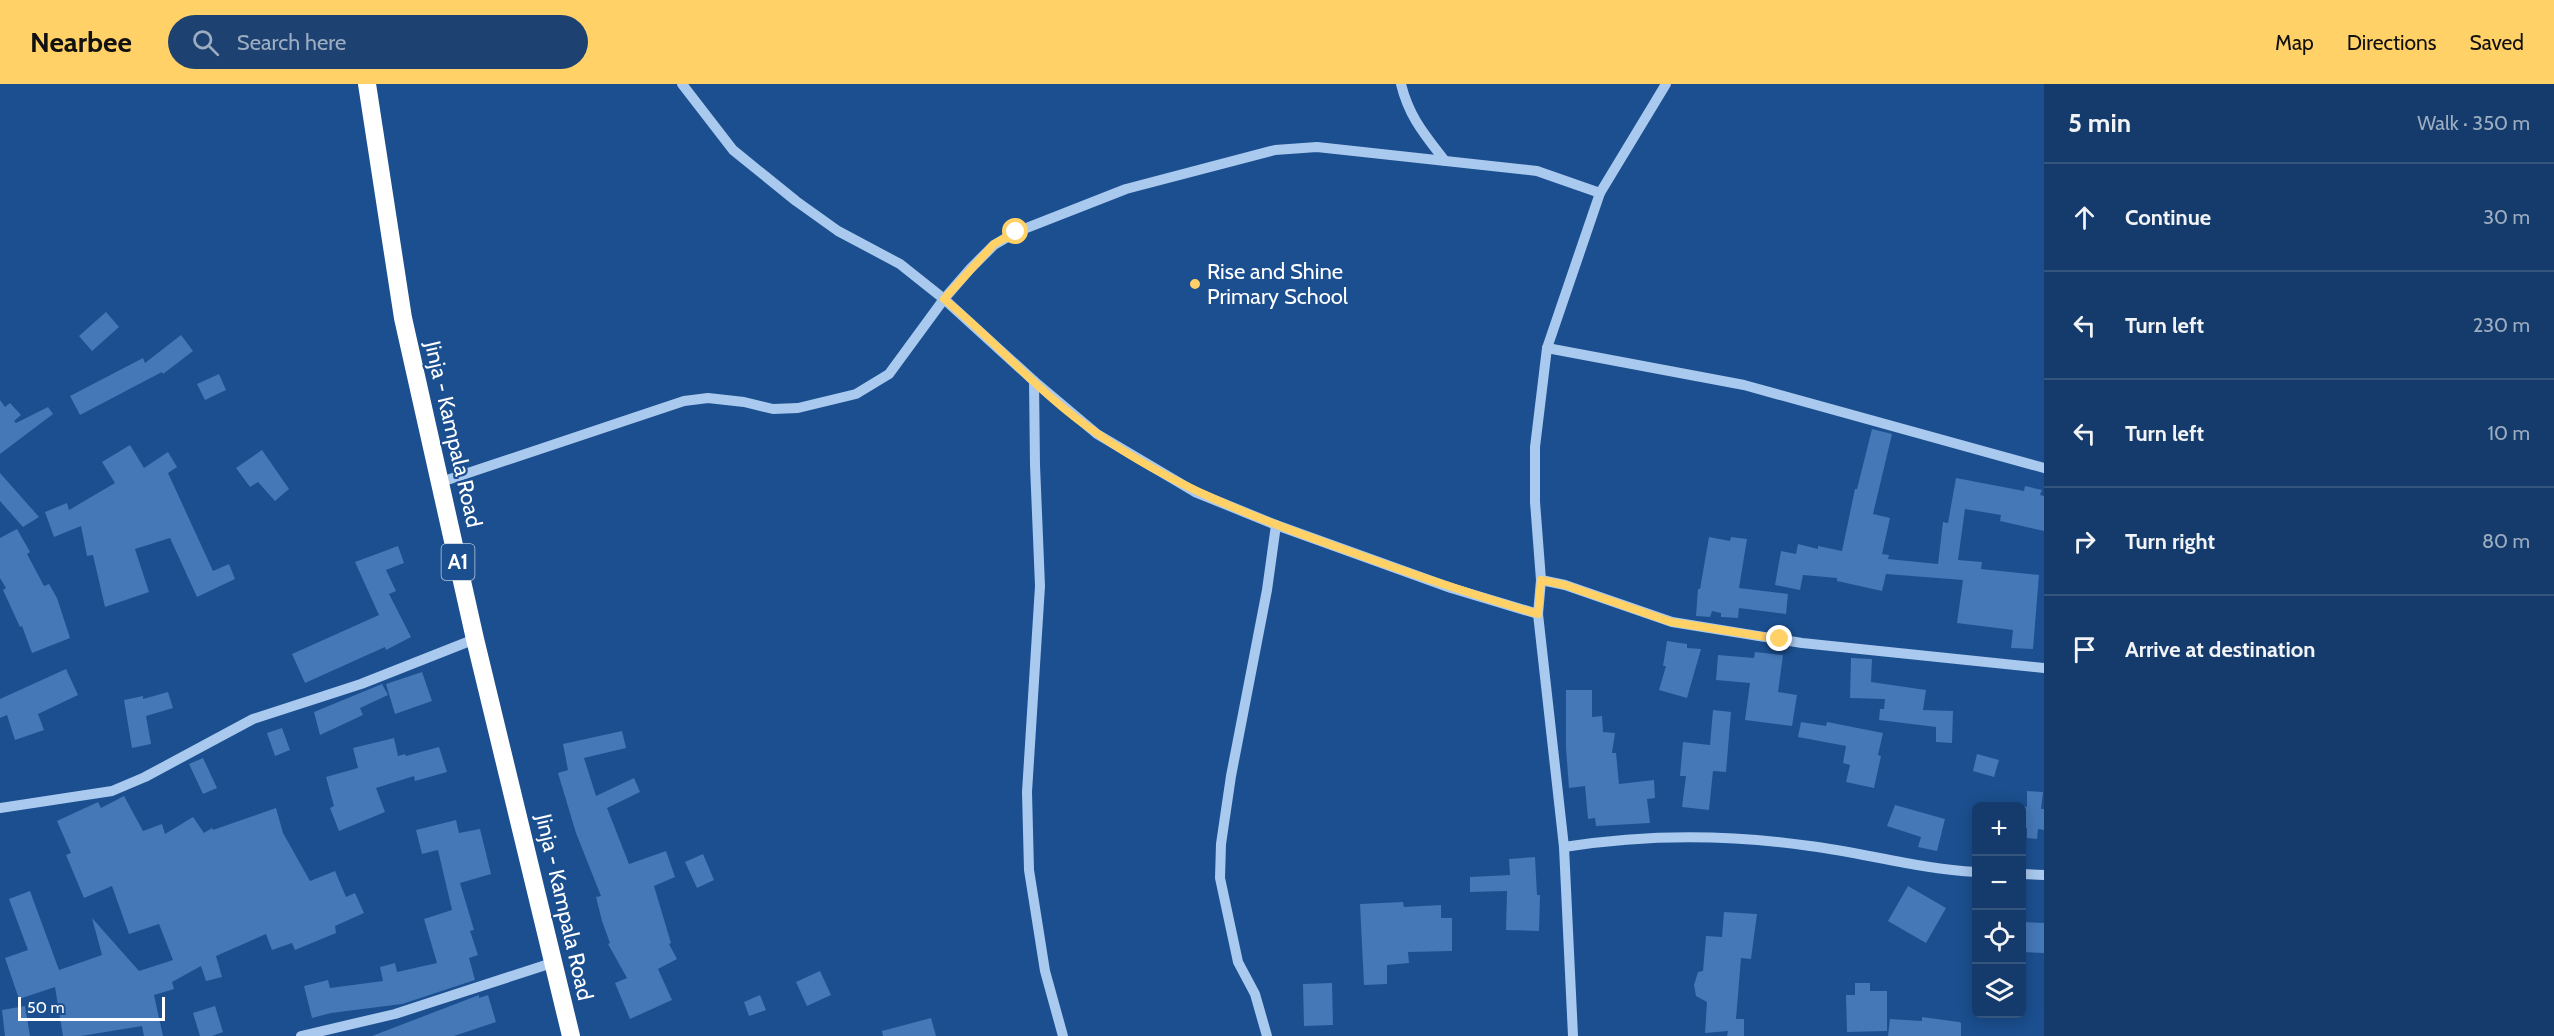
<!DOCTYPE html>
<meta charset="utf-8">
<style>
:root{--surface:#143b6b;--page:#1d4271;--text:#f1f3f6;--muted:#9dadc1;--line:#33557e;--accent:#ffd166}
body{margin:0;font-family:Cabin,sans-serif;background:var(--page);color:var(--text)}
.controls{position:absolute;right:18px;bottom:18px;display:grid;overflow:hidden;border-radius:9px;box-shadow:0 3px 15px #0003}
.controls button{width:54px;height:54px;display:grid;place-items:center;padding:0;border:0;border-bottom:2px solid var(--line);background:var(--surface);color:var(--text);font:30px sans-serif}
.scale{position:absolute;left:18px;bottom:15px;width:147px;box-sizing:border-box;padding-left:6px;border:3px solid #fff;border-top:0;font-size:16px;line-height:21px;white-space:nowrap;color:#fff;-webkit-text-stroke:4px #1b4f8f;paint-order:stroke}
.stop{position:absolute;width:18px;height:18px;margin:-14px;border:4px solid #ffd166;border-radius:50%;background:#fff}
.stop.end{background:#ffd166;border-color:#fff;box-shadow:0 2px 6px #0008}
.list{margin:0;padding:0;list-style:none}
h2{display:flex;justify-content:space-between;align-items:center;height:78px;margin:0;padding:0 24px;font-size:26px}
h2 small{font-size:20px;font-weight:400;color:var(--muted)}
.list li{display:grid;grid-template-columns:39px 1fr auto;gap:18px;align-items:center;box-sizing:border-box;height:108px;padding:0 24px;border-top:2px solid var(--line)}
.list b{display:block;font-size:22px;white-space:nowrap}
.list em{font-size:20px;font-style:normal;color:var(--muted)}
.icon{flex:none;width:33px;height:33px;fill:none;stroke:currentColor;stroke-width:2;stroke-linecap:round;stroke-linejoin:round}
.map{position:relative;flex:none;width:2044px;height:952px;overflow:hidden}
header{display:flex;align-items:center;gap:36px;box-sizing:border-box;height:84px;padding:0 30px;background:var(--accent);color:#111}
header strong{font-size:28px}
nav{display:flex;gap:33px;margin-inline-start:auto;font-size:21px}
.search{width:420px;height:54px;background:var(--page);display:flex;align-items:center;gap:15px;box-sizing:border-box;padding:0 21px;border-radius:33px;color:var(--muted);font-size:22px}
main{display:flex}
aside{flex:1;background:var(--surface)}
.map>svg:first-child{display:block}
.building{fill:#4478b7}
.lines{fill:none;stroke-linecap:round;stroke-linejoin:round}
.minor{stroke:#a9c9ee;stroke-width:10}
.highway{stroke:#fff;stroke-width:18}
.route{stroke:#ffd166;stroke-width:8}
.poi-dot{fill:#ffd166;stroke:#1b4f8f;stroke-width:2}
.labels{text-anchor:middle;stroke-width:4.5;stroke-linejoin:round;paint-order:stroke}
.shield{fill:#1b4f8f;stroke:#bbcadd;stroke-width:1.5}
.shield-label{font-size:21px;font-weight:bold;fill:#fff}
.poi-label{font-size:22px;fill:#fff;stroke:#1b4f8f;text-anchor:start}
.street-label{font-size:22px;fill:#fff;stroke:#1b4f8f}
</style>
<header>
<strong>Nearbee</strong>
<div class="search"><svg class="icon" aria-label="search" viewBox="0 0 24 24"><circle cx="10" cy="10" r="6"/><path d="M15 15l6 6"/></svg>Search here</div>
<nav><a>Map</a><a>Directions</a><a>Saved</a></nav>
</header>
<main>
<div class="map">
<svg width="2044" height="952" viewBox="0 0 2044 952">
<rect width="100%" height="100%" fill="#1b4f8f"/>
<g class="building">
<polygon points="106,228 119,243 92,267 79,252"/>
<polygon points="181,251 193,267 163,290 162,288 80,331 70,312 143,274 145,279"/>
<polygon points="219,290 226,306 205,316 197,300"/>
<polygon points="0,316 5,323 10,319 21,331 14,337 16,339 48,323 53,330 0,370"/>
<polygon points="1872,345 1892,350 1873,430 1890,434 1882,470 1889,471 1888,475 1938,480 1943,438 1948,439 1956,394 2024,407 2025,402 2042,406 2040,411 2044,412 2044,447 2000,437 2001,431 1965,425 1958,476 1982,478 1981,485 2039,491 2033,565 2011,564 2013,546 1957,539 1963,496 1886,490 1882,507 1837,497 1837,494 1803,491 1800,506 1775,501 1781,467 1796,470 1798,460 1818,465 1818,462 1842,467 1855,405 1857,405"/>
<polygon points="130,361 144,384 168,368 177,383 168,389 213,487 229,480 235,495 197,513 170,454 135,465 149,508 105,523 93,471 87,472 81,442 54,453 45,428 67,419 69,426 115,399 102,378"/>
<polygon points="262,366 289,405 275,417 258,398 250,403 236,384"/>
<polygon points="0,389 39,433 23,443 0,417"/>
<polygon points="17,445 30,468 27,470 44,502 49,500 57,514 70,554 32,569 22,542 20,543 3,506 6,504 0,494 0,454"/>
<polygon points="1709,453 1730,457 1731,453 1747,455 1739,504 1788,510 1786,530 1739,524 1738,534 1721,533 1721,529 1712,527 1710,533 1696,532 1698,505 1700,505"/>
<polygon points="398,462 404,479 386,486 396,507 389,510 411,553 386,566 385,563 305,599 292,570 379,531 355,478"/>
<polygon points="1667,557 1687,560 1687,564 1701,565 1687,614 1659,606 1666,582 1663,582"/>
<polygon points="1755,568 1783,571 1778,608 1797,611 1792,642 1745,636 1750,599 1716,596 1718,571 1754,574"/>
<polygon points="1851,574 1872,575 1871,598 1926,606 1923,626 1953,627 1952,659 1936,658 1936,643 1879,636 1880,625 1884,625 1885,615 1850,614"/>
<polygon points="66,585 78,611 38,630 44,646 15,656 7,631 0,634 0,615"/>
<polygon points="422,588 432,617 395,630 386,600"/>
<polygon points="382,600 388,611 360,624 363,631 320,651 314,628"/>
<polygon points="1566,606 1592,606 1592,633 1602,632 1603,648 1615,649 1612,669 1616,669 1619,700 1654,696 1655,714 1647,715 1650,739 1596,742 1595,734 1588,735 1585,702 1569,704 1566,664"/>
<polygon points="168,608 173,624 146,632 151,660 132,664 124,616 143,612 143,615"/>
<polygon points="1713,626 1731,628 1726,688 1713,687 1709,726 1682,723 1686,692 1680,692 1683,658 1710,661"/>
<polygon points="1801,638 1826,642 1827,638 1883,649 1878,671 1881,672 1874,704 1846,698 1850,681 1843,679 1846,662 1798,653"/>
<polygon points="282,644 290,666 275,672 267,649"/>
<polygon points="622,647 626,664 584,674 596,712 634,694 640,708 607,724 629,780 666,767 675,793 654,802 671,859 669,860 677,875 658,885 672,916 630,935 615,899 627,894 608,860 610,859 602,837 596,813 601,812 576,749 558,689 568,686 563,660"/>
<polygon points="394,654 398,672 405,670 406,672 439,663 447,688 415,697 414,692 376,704 385,728 339,747 330,724 334,722 326,693 358,684 353,664"/>
<polygon points="1977,670 1999,676 1994,693 1973,687"/>
<polygon points="203,674 217,704 203,710 189,680"/>
<polygon points="2027,707 2043,708 2041,725 2044,725 2044,746 2038,745 2037,755 2027,754 2027,744 2022,743 2022,722 2027,723"/>
<polygon points="124,712 143,747 162,740 165,750 193,733 204,749 212,744 213,746 276,724 283,749 310,797 335,787 346,813 355,809 364,829 335,842 336,849 295,866 292,859 272,866 266,850 216,872 222,893 206,897 201,882 172,898 174,905 154,911 163,952 144,952 142,942 81,952 63,952 55,903 19,915 5,874 28,866 9,815 30,807 59,886 102,871 92,834 139,887 173,876 159,840 129,850 112,802 84,814 66,771 71,769 57,737 98,718 101,724"/>
<polygon points="1895,721 1945,735 1937,767 1918,763 1921,753 1887,742"/>
<polygon points="456,736 459,749 480,745 491,790 460,799 474,846 470,847 478,871 469,874 475,896 402,920 331,929 312,934 304,902 328,896 330,904 383,897 380,883 395,879 397,888 437,879 424,835 452,826 438,766 422,770 416,746"/>
<polygon points="703,770 714,796 697,804 685,778"/>
<polygon points="1535,773 1537,811 1540,811 1539,847 1506,846 1507,807 1470,808 1470,793 1510,791 1509,775"/>
<polygon points="1908,802 1946,824 1926,859 1888,837"/>
<polygon points="1403,818 1404,823 1441,821 1441,834 1452,834 1452,867 1408,868 1409,879 1387,881 1387,900 1364,901 1360,820"/>
<polygon points="1724,828 1757,830 1751,875 1741,874 1736,935 1744,935 1744,952 1727,952 1728,947 1705,949 1707,918 1696,912 1694,901 1698,888 1703,887 1706,852 1722,853"/>
<polygon points="2022,838 2044,839 2044,869 2022,868"/>
<polygon points="820,887 831,911 807,922 796,898"/>
<polygon points="1332,899 1333,941 1304,942 1303,900"/>
<polygon points="1855,899 1870,899 1870,907 1887,907 1887,947 1847,948 1846,911 1855,911"/>
<polygon points="479,911 479,914 488,911 496,938 454,952 372,952"/>
<polygon points="760,911 766,926 749,932 744,918"/>
<polygon points="25,922 30,952 5,952 2,926"/>
<polygon points="215,922 223,948 212,952 200,952 193,929"/>
<polygon points="1922,933 1959,938 1961,939 1961,952 1888,952 1890,935 1922,937"/>
<polygon points="931,934 936,952 883,952 882,947"/>
</g>
<g class="lines">
<g class="minor">
<polyline points="682,0 733,66 796,117 838,147 900,180 944,215 1034,297 1097,350 1195,408 1276,441 1451,504 1538,530"/>
<path d="M1401,0C1409,33 1425,51 1445,77"/>
<polyline points="1547,264 1744,301 2044,384"/>
<polyline points="1034,297 1035,381 1040,502 1027,708 1029,786 1045,887 1063,952"/>
<polyline points="441,398 684,317 708,314 744,318 773,325 798,324 856,310 889,290 944,215 970,185 994,161 1016,148 1126,105 1275,66 1317,63 1537,87 1600,109"/>
<polyline points="1541,496 1565,501 1672,538 1802,559 2044,584"/>
<polyline points="0,724 112,707 145,693 253,635 361,600 475,555"/>
<path d="M1564,763C1646,750 1727,750 1810,762C1865,769 1920,785 1976,788"/>
<polyline points="2022,790 2044,791"/>
<polyline points="301,952 395,930 555,878"/>
<polyline points="1267,952 1255,910 1238,878 1220,794 1221,760 1231,692 1267,506 1276,441"/>
<polyline points="1573,952 1564,763 1538,530 1541,496 1535,418 1535,363 1547,264 1600,109 1666,0"/>
</g>
<polyline class="highway" points="367,0 403,234 475,555 571,952"/>
</g>
<g class="lines">
<path class="route" d="M1016,148L994,160L944,215C997,258 1041,312 1098,350C1172,402 1255,434 1340,464C1405,488 1471,510 1538,530L1541,496L1565,501L1671,538L1780,555"/>
</g>
<circle class="poi-dot" cx="1195" cy="200" r="6"/>
<g class="labels">
<rect class="shield" x="441.5" y="460" width="33" height="36" rx="4.5"/>
<g class="shield-label">
<text x="458" y="485">A1</text>
</g>
<g class="poi-label">
<text x="1207" y="195">Rise and Shine<tspan x="1207" dy="25">Primary School</tspan></text>
</g>
<g class="street-label">
<text transform="translate(454 350) rotate(77)" y="8">Jinja - Kampala Road</text>
<text transform="translate(565 823) rotate(77)" y="8">Jinja - Kampala Road</text>
</g>
</g>
</svg>
<div class="controls">
<button>+</button>
<button>−</button>
<button><svg class="icon" aria-label="locate" viewBox="0 0 24 24"><circle cx="12" cy="12" r="6"/><path d="M12 2v4M12 18v4M2 12h4M18 12h4"/></svg></button>
<button><svg class="icon" aria-label="layers" viewBox="0 0 24 24"><path d="M12 4l9 5-9 5-9-5zM3 14l9 5 9-5"/></svg></button>
</div>
<div class="scale">50 m</div>
<div class="stop" style="left:1016px;top:148px"></div>
<div class="stop end" style="left:1780px;top:555px"></div>
</div>
<aside>
<h2>5 min<small>Walk · 350 m</small></h2>
<ul class="list">
<li><svg class="icon" aria-label="ahead" viewBox="0 0 24 24"><path d="M12 20V5M6 11l6-6 6 6"/></svg><div><b>Continue</b></div><em>30 m</em></li>
<li><svg class="icon" aria-label="left" viewBox="0 0 24 24"><path d="M17 20v-9H6M10 6l-5 5 5 5"/></svg><div><b>Turn left</b></div><em>230 m</em></li>
<li><svg class="icon" aria-label="left" viewBox="0 0 24 24"><path d="M17 20v-9H6M10 6l-5 5 5 5"/></svg><div><b>Turn left</b></div><em>10 m</em></li>
<li><svg class="icon" aria-label="right" viewBox="0 0 24 24"><path d="M7 20v-9h11M14 6l5 5-5 5"/></svg><div><b>Turn right</b></div><em>80 m</em></li>
<li><svg class="icon" aria-label="arrive" viewBox="0 0 24 24"><path d="M6 21V4h12l-3 4 3 4H6"/></svg><div><b>Arrive at destination</b></div></li>
</ul>
</aside>
</main>
